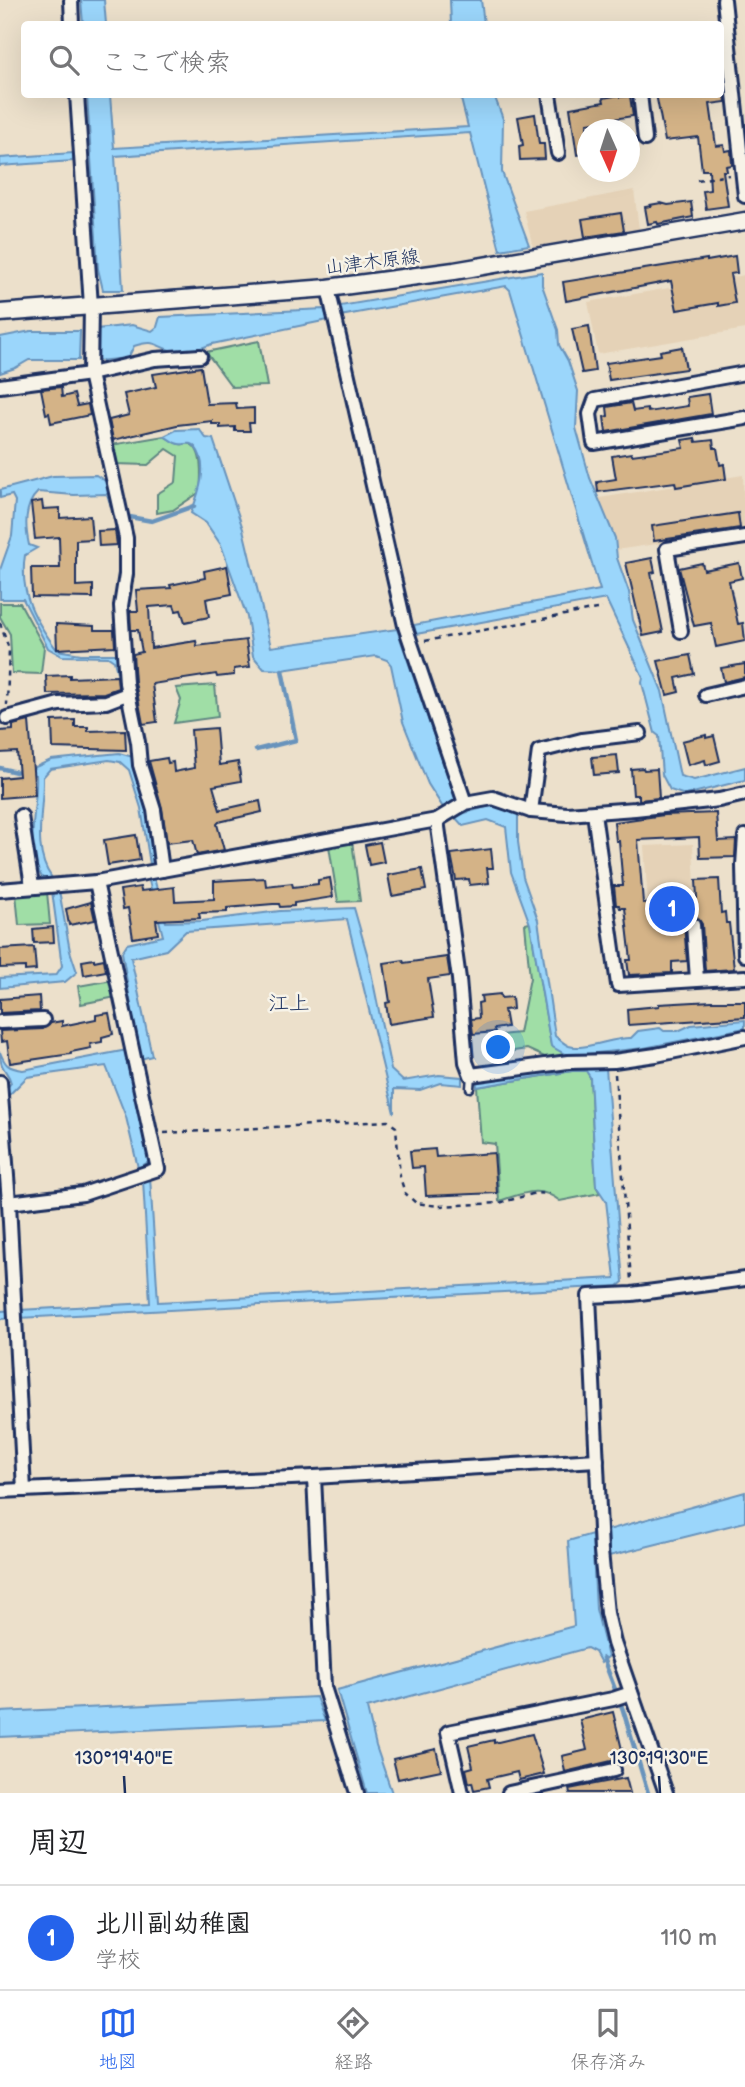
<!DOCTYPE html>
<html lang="ja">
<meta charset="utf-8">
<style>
:root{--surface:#fff;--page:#f6f6f6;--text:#202124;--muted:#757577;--line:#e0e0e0;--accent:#2563eb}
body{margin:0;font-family:"Balsamiq Sans","Klee One",sans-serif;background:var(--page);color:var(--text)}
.compass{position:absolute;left:577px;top:119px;width:63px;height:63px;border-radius:50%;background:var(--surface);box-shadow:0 7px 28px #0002;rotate:177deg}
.you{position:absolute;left:499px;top:1048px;width:24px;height:24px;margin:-18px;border:5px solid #fff;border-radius:50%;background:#1a73e8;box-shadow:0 0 0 10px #1a73e833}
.badge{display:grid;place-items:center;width:46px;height:46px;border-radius:50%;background:var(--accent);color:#fff;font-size:23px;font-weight:700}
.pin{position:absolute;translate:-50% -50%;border:4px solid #fff;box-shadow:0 2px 7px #0006}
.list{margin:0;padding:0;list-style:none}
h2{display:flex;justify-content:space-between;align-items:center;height:91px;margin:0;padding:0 28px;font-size:30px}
h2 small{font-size:23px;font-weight:400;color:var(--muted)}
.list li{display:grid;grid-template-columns:46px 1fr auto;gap:21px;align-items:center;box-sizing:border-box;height:105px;padding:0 28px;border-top:2px solid var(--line)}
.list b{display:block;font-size:26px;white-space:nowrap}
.list p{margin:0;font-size:23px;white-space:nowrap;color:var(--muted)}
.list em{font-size:23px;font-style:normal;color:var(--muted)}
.icon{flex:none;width:38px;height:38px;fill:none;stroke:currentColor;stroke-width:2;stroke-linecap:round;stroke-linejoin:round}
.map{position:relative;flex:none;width:745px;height:1793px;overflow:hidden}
.search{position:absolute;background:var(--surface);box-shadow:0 7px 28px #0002;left:21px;right:21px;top:21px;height:77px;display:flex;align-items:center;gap:18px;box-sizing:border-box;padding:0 24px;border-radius:7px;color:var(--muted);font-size:26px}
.sheet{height:196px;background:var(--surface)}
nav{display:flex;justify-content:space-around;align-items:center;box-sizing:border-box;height:98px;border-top:2px solid var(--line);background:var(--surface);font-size:19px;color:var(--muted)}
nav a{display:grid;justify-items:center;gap:4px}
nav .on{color:var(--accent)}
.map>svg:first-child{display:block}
.built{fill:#e5d2b7}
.green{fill:#a0dea6;stroke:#5e8682;stroke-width:2}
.water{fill:#9bd6fb;stroke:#6893bc;stroke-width:2}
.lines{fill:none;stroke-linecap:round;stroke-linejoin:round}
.stream{stroke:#6893bc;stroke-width:4.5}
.building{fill:#d4b387;stroke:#1b2f5e;stroke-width:2}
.service-casing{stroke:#1b2f5e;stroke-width:11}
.minor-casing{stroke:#1b2f5e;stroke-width:18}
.tertiary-casing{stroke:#1b2f5e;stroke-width:21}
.path{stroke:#1b2f5e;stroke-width:2.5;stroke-dasharray:5 5;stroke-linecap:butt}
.service{stroke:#f7f3e8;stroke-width:6}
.minor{stroke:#f7f3e8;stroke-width:12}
.tertiary{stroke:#f7f3e8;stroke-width:16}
.ticks{fill:none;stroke:#1b2f5e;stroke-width:2.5}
.labels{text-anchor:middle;stroke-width:5;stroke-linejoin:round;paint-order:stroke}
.street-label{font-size:19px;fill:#1b2f5e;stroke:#f7f3e8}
.neighbourhood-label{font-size:21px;fill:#1b2f5e;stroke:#f7f3e8}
.ticks-label{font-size:18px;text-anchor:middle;fill:#1b2f5e;stroke:#f7f3e8;stroke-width:5;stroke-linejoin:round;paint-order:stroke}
</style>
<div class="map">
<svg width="745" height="1793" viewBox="0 0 745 1793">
<rect width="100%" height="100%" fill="#ece0cb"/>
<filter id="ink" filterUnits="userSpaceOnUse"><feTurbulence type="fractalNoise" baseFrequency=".0143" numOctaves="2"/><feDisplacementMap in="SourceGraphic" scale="14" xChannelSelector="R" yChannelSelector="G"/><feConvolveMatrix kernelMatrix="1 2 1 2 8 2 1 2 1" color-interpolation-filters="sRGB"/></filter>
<g filter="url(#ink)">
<g class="built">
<polygon points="634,190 639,229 533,247 524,211"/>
<polygon points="745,275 745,329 598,354 588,302"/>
<polygon points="743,475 745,531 602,552 587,500"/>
<polygon points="693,844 699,973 653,977 644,846"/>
</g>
<g class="green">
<polygon points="259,341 267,386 232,387 206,352"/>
<path d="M164,436C168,438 174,443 179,444C189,446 180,441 190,444C204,449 201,480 200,492L173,510L157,513V494L176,482L178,456L167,449L148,465L115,464L111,445Z"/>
<polygon points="0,603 20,603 44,647 41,674 12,673 10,634 0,617"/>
<polygon points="215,685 218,717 174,723 181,700 176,688"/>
<polygon points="352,841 360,901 338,902 329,846"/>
<polygon points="47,892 50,924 19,925 16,894"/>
<polygon points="530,923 551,1045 568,1056 549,1059 527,1049 500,1053 492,1036 519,1033 530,978 525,924"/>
<polygon points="113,980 116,997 81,1004 78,986"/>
<path d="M586,1070L590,1077L596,1186L600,1193L560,1201C539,1184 522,1194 499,1201L495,1144L481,1142L477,1087L572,1071Z"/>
</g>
<g class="water">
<polygon points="81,0 104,0 106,24 83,24"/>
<polygon points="450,0 481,0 484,24 451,24"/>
<polygon points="87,95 110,95 114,148 468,127 460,95 494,95 503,119 502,172 529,245 500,250 470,133 115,156 123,290 103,290 98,269"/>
<polygon points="73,153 73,161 0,166 0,158"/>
<polygon points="542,272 542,285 558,330 559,345 568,361 578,391 576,428 590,478 615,538 617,558 629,592 633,620 662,691 680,776 694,780 745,767 745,780 685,795 670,790 662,775 659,736 655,733 642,683 643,677 606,599 416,634 414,625 600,590 510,290 506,286 340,316 340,306"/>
<path d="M324,309L328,320L212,344C200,349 186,354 173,351C154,346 156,339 134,346L128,358L97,361V329L132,325L152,331L157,327L160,317Z"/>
<polygon points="31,331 80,331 79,360 29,360 15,368 0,373 0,337"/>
<path d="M199,429L206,438L213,439L243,529L271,647L397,629L456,800L451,807L444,809L428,784L403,722L391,665L387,660L376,656L282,670L264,669L253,656L247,617L221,545L206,523L191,513C198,495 210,465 195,447C190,441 185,445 179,444C174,444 168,438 164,436L176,430Z"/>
<path d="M96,475L110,484L118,518L114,516L107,494L74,495L38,492C24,505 25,527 29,545L37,548L25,555C19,594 35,620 57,650L81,654H117L122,691L114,661L108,657L62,656L48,648L23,599H0V570L12,536L15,501L12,495L0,498V490L53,476Z"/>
<path d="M119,753L133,757L148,807L154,878L166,922L202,921L280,911L354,908L368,957L391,1070L403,1081L439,1075L462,1077V1085L440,1083L420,1090L394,1089V1113L347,919L186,931L166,950L131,958L152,1056L140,1059L122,952L127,944L163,936L149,881L150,864L141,808L129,770L120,762L109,760L50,769L43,777C44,810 31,850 52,878L43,879C23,849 38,808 36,775L11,771L31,769L51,760Z"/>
<path d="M493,805L518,811V842L523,877L538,920L555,1036C559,1039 564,1044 569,1046C583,1051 614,1037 631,1038L638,1031L660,1028L664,1031H678L691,1025L745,1020V1028L644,1048L568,1056L551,1046L530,924L511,872L506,827L488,820L463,826L454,816Z"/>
<polygon points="59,890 70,951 77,972 65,982 0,988 0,978 56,975 62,966 52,891"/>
<path d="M127,1050V1062L149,1162L138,1168L126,1117L106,1066L27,1077L8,1096L6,1089L11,1083C8,1069 0,1072 0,1052C5,1065 8,1068 23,1070Z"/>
<polygon points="597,1064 606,1068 623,1282 618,1286 0,1319 0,1311 150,1303 143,1180 150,1177 158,1302 615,1278 606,1201 596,1186 590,1077 586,1071 572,1071 477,1087 476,1080"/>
<polygon points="745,1492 745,1522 609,1556 608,1530"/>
<polygon points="592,1534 596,1609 608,1657 601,1663 595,1652 587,1648 367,1708 376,1746 392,1793 367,1793 337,1690 574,1626 568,1541"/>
<polygon points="316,1697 325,1721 0,1737 0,1712"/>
</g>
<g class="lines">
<g class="stream">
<polyline points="124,516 152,521 194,506"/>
<polyline points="256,750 296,740 282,670"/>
<polyline points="0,768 16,772"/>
<polyline points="603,1658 623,1710 648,1793"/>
</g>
</g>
<g class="building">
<polygon points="656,94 725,94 726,102 710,104 716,146 724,145 725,151 731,150 732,165 726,166 727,171 723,171 728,206 706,209 703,191 710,190 709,170 702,170 698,137 665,141"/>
<polygon points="620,95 620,97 630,96 633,116 587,123 587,154 577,155 570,108 604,102 603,98"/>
<polygon points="535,114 539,144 544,144 545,159 520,160 519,146 523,145 518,117"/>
<polygon points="691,202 693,217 658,224 657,222 648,224 645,207 651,206 650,205 661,203 668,205"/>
<polygon points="621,213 624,231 585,237 582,219"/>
<polygon points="735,256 737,273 730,274 735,303 718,306 718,303 677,310 671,281 566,301 563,282 707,259 707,261"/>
<polygon points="589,326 595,371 582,373 572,329"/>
<polygon points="682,347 686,369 609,380 606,363 661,355 660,351"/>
<polygon points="201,367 207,404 236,403 237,409 254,408 254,423 249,423 250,431 235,431 235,427 220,428 220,424 212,424 212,421 177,425 113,440 109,420 129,415 124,394 156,387 153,374"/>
<polygon points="61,387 62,397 74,394 77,406 88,404 90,415 51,423 49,413 46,414 41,389"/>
<polygon points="708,394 711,414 606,432 604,417 608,416 607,407 631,403 633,411 647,409 648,412 688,406 687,397"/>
<polygon points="695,438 696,442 713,440 714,448 717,448 720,465 724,464 726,479 676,487 675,482 598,492 597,482 616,479 612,456 631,453 632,455 684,448 682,440"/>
<polygon points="42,501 43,509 60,508 60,518 90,516 92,539 76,540 76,586 93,585 93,598 32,597 31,568 60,568 59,537 35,539 31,503"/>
<polygon points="738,513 740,528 654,541 652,526"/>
<polygon points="115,530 117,545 99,546 98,531"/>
<polygon points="652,558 655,572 651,573 663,632 643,636 626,563"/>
<polygon points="702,563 704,570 739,563 742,578 729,581 738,624 743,623 745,641 716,647 711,623 694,626 679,568"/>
<polygon points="227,566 232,594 206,599 209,617 185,622 181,610 176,611 174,605 149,607 151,648 196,641 197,646 246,640 250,667 234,669 234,675 217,677 216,674 152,684 157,722 143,724 135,682 133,654 142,652 138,630 131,630 130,611 138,611 136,590 171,588 170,585 205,578 204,571"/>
<polygon points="56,624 94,626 94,630 114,630 115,646 57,649"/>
<polygon points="690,655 694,674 676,678 679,692 667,695 658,661"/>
<polygon points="745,664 745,677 724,682 721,668"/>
<polygon points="70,675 70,678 117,676 118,688 104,693 47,694 46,676"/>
<polygon points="75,720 75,727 88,727 88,731 125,730 126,750 53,748 52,721"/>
<polygon points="29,721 35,795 0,798 0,778 19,776 17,752 0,753 0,731 13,730 13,725"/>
<polygon points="216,728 219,765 238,762 241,781 213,786 220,810 260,801 262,812 219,822 217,824 224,850 197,855 193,840 167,843 162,808 149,761 167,758 168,763 173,762 174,772 194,768 191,730"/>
<polygon points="706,735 706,738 714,736 720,761 706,765 705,760 688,765 682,741"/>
<polygon points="617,755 619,773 594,775 592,757"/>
<polygon points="643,768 644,770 657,769 659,798 639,800 639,795 633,795 631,769"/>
<polygon points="716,813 718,841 736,840 735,857 700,858 699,837 638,840 643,903 697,898 696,880 719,879 721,913 725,912 726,923 729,923 734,969 705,971 702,924 697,917 693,916 688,918 684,925 687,961 672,962 672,973 629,975 627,960 631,960 625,908 620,908 619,905 616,905 614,886 623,886 619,841 616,841 614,822 664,815"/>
<polygon points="136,835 140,860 108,865 104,840"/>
<polygon points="380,842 384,862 369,865 365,845"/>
<polygon points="491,849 493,868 487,868 489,883 470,885 469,879 456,880 451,854"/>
<polygon points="422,869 426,890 392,896 388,875"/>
<polygon points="265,878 266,886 292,883 293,887 318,884 318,880 330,878 333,897 294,903 294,906 280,907 279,904 273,904 227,908 227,912 199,913 200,918 156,920 158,934 133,938 128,908 123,909 120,890 140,887 141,891 174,887 175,901 214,899 214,881"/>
<polygon points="91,902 95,920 69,925 66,909"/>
<polygon points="53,927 54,942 34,943 33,929"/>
<polygon points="34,947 36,970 25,971 25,967 0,968 0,949"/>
<polygon points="447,957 450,976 428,979 434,1017 389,1024 386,1003 390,1002 384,963 403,960 404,963"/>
<polygon points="94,959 94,961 104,959 106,971 84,975 82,961"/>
<polygon points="500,994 501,998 512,997 513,1009 504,1010 507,1027 494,1029 495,1032 473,1034 471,1019 479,1018 478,1003 482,1002 481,996"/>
<polygon points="39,996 40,1011 0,1013 0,999"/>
<polygon points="712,1001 745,1001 745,1017 628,1025 627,1009 659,1006 659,1004"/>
<polygon points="109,1013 113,1034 102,1037 102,1042 90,1044 91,1048 71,1052 71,1054 10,1063 7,1041 1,1042 0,1031 43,1029 51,1023 62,1021 62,1026 96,1019 96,1015"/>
<polygon points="435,1149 436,1157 494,1153 497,1193 426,1196 424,1167 412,1168 410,1151"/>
<polygon points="613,1712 624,1758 565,1772 562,1756 587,1750 580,1720"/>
<polygon points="532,1734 544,1774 519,1780 517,1772 487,1779 489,1787 474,1790 472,1782 469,1783 466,1769 473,1767 468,1746 494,1740 494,1743"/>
<polygon points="436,1749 441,1770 398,1779 393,1759"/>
<polygon points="626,1778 630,1793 570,1793 569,1789"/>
</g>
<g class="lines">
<defs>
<polyline id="service" points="470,1088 471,1075"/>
<g id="minor">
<polyline points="71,0 72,24"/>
<polyline points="724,0 745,196"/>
<polyline points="77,94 91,306 90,374 126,538 126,574 121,606 126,683 138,742 140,765 154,810 162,870"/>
<polyline points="549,94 558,153"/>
<polyline points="640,94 645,139"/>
<polyline points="328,288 405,626 465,803"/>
<polyline points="745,373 595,400 590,414 594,443 745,418"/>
<polyline points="0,386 90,374 155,359 200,356"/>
<polyline points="681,631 667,549 745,537"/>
<polyline points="706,695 745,686"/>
<polyline points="7,718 59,704 106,702 127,694"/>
<polyline points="531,811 539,751 582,740 640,733"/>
<polyline points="594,813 618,985 745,977"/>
<polyline points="21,816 32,886"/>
<polyline points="437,820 459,979 466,1062 471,1075 568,1062 614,1061 656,1055 745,1037"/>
<polyline points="745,836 743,865 745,955"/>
<polyline points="0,890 96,882 437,820 465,803 493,798 531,811 567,814 635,809 719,800 745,794"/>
<polyline points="693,925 697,979"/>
<polyline points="0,1022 43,1020"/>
<polyline points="0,1082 9,1203 83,1194 158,1169 96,882"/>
<polyline points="9,1203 24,1490"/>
<polyline points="314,1477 324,1687 357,1793"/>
<polyline points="0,1491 314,1477 597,1460"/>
<polyline points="462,1793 448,1732 613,1699 631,1693"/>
<polyline points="509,1793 614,1770"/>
<polyline points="666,1793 614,1643 607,1613 601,1551 589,1296 632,1294 745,1279"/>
</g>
<polyline id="tertiary" points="0,313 328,288 454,271 745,221"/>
</defs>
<use href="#service" class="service-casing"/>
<use href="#minor" class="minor-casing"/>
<use href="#tertiary" class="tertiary-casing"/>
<g class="path">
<polyline points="697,180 729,175"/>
<polyline points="0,623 9,649 7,705"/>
<polyline points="425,641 602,608"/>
<polyline points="615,1074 631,1280"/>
<polyline points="164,1133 388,1121 396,1127 400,1177 405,1193 416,1203 438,1206 499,1203 536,1193 549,1194"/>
</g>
<use href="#service" class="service"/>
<use href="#minor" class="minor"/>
<use href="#tertiary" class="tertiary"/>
</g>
</g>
<path class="ticks" d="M124,1776L125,1793M659,1776L660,1793"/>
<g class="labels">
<g class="street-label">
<text transform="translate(372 261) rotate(-7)" y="7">山津木原線</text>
</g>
<g class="neighbourhood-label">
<text x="289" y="1010">江上</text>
</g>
</g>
<g class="ticks-label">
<text x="124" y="1764">130°19'40"E</text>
<text x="659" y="1764">130°19'30"E</text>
</g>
</svg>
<svg class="compass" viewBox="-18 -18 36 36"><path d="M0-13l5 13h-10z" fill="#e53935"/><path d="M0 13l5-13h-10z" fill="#757577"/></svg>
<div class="you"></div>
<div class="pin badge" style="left:672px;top:909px">1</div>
<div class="search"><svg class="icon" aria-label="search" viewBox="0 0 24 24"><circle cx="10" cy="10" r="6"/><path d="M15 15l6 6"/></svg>ここで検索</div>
</div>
<section class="sheet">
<h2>周辺<small></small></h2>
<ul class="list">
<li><span class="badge">1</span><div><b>北川副幼稚園</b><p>学校</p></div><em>110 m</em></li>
</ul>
</section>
<nav>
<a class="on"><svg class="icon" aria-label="map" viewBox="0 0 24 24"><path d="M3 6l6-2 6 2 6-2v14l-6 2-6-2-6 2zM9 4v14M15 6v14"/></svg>地図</a>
<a><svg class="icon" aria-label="directions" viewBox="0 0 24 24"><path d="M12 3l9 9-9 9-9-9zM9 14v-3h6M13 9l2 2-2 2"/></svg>経路</a>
<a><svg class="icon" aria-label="saved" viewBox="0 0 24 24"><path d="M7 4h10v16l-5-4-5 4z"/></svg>保存済み</a>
</nav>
